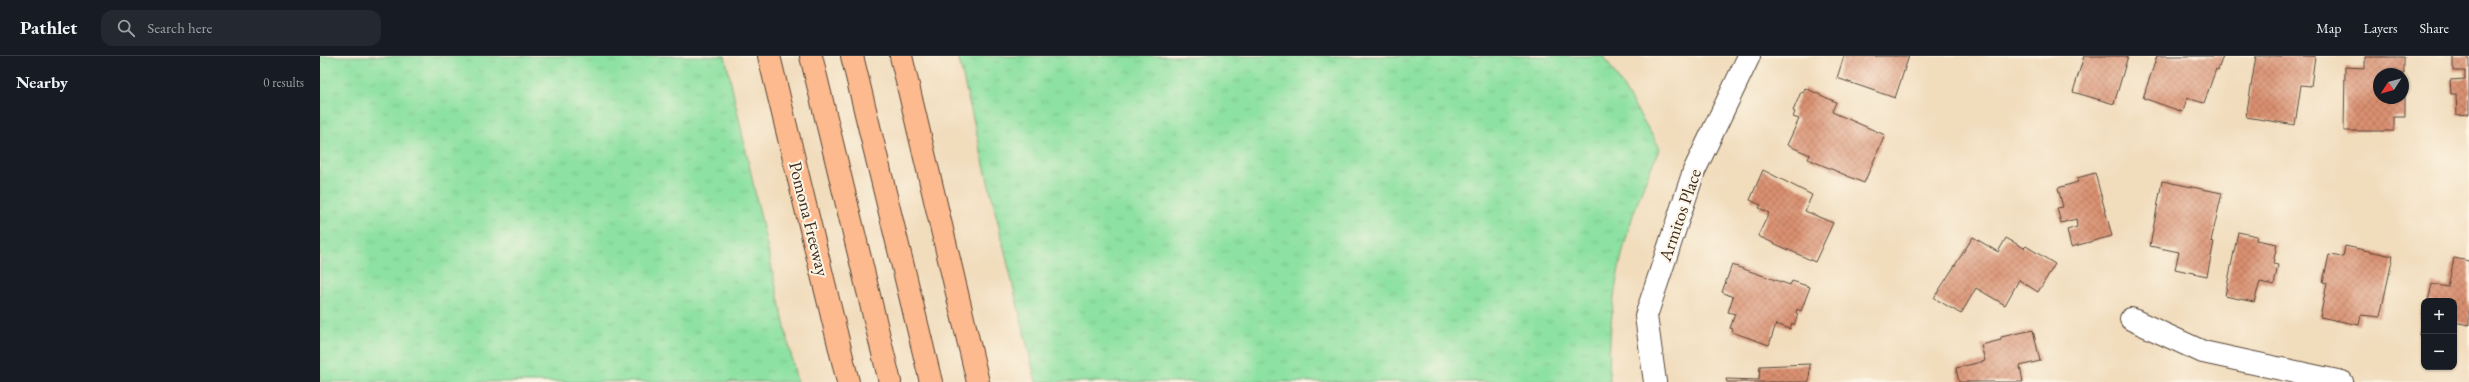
<!DOCTYPE html>
<meta charset="utf-8">
<style>
:root{--surface:#171b24;--page:#242831;--text:#f1f3f6;--muted:#9ea1a6;--line:#363941}
body{margin:0;font-family:"EB Garamond",serif;background:var(--page);color:var(--text)}
.controls{position:absolute;right:12px;bottom:12px;display:grid;overflow:hidden;border-radius:8px;box-shadow:0 1px 3px #0004}
.controls button{width:36px;height:36px;display:grid;place-items:center;padding:0;border:0;border-bottom:1px solid var(--line);background:var(--surface);color:var(--text);font:20px sans-serif}
.compass{position:absolute;left:2053px;top:12px;width:36px;height:36px;border-radius:50%;background:var(--surface);box-shadow:0 1px 3px #0004;rotate:234deg}
.list{margin:0;padding:0;list-style:none}
h2{display:flex;justify-content:space-between;align-items:center;height:52px;margin:0;padding:0 16px;font-size:17px}
h2 small{font-size:13px;font-weight:400;color:var(--muted)}
.icon{flex:none;width:22px;height:22px;fill:none;stroke:currentColor;stroke-width:2;stroke-linecap:round;stroke-linejoin:round}
.map{position:relative;flex:none;width:2149px;height:326px;overflow:hidden}
header{display:flex;align-items:center;gap:24px;box-sizing:border-box;height:56px;padding:0 20px;background:var(--surface);border-bottom:1px solid var(--line)}
header strong{font-size:19px}
nav{display:flex;gap:22px;margin-inline-start:auto;font-size:14px}
.search{width:280px;height:36px;background:var(--page);display:flex;align-items:center;gap:10px;box-sizing:border-box;padding:0 14px;border-radius:12px;color:var(--muted);font-size:15px}
main{display:flex}
aside{flex:1;background:var(--surface)}
.map>svg:first-child{display:block}
.grass{fill:url(#grass-tufts);stroke:#648660}
.building{fill:url(#building-cross-hatch)}
.lines{fill:none;stroke-linecap:round;stroke-linejoin:round}
.minor-casing{stroke:#564536;stroke-width:24}
.highway-casing{stroke:#564536;stroke-width:24}
.minor{stroke:#fff;stroke-width:22}
.highway{stroke:#fcba8e;stroke-width:22}
.labels{text-anchor:middle;stroke-width:4;stroke-linejoin:round;paint-order:stroke}
.street-label{font-size:18px;fill:#3b2a1e;stroke:#fcf5e5}
</style>
<header>
<strong>Pathlet</strong>
<div class="search"><svg class="icon" aria-label="search" viewBox="0 0 24 24"><circle cx="10" cy="10" r="6"/><path d="M15 15l6 6"/></svg>Search here</div>
<nav><a>Map</a><a>Layers</a><a>Share</a></nav>
</header>
<main>
<aside>
<h2>Nearby<small>0 results</small></h2>
<ul class="list">
</ul>
</aside>
<div class="map">
<svg width="2149" height="326" viewBox="0 0 2149 326">
<defs>
<pattern id="grass-tufts" width="24" height="20" patternUnits="userSpaceOnUse"><rect width="24" height="20" fill="#8de1a2"/><path d="M3 7l-1-3M5 7V3M7 7l1-3M15 17l-1-3M17 17v-4M19 17l1-3" fill="none" stroke="#7bc18b"/></pattern>
<pattern id="building-cross-hatch" width="8" height="8" patternUnits="userSpaceOnUse"><rect width="8" height="8" fill="#da9071"/><path d="M0 0l8 8M0 8l8-8" fill="none" stroke="#b2765c"/></pattern>
</defs>
<rect width="100%" height="100%" fill="#fcf5e5"/>
<filter id="ink" filterUnits="userSpaceOnUse"><feTurbulence type="fractalNoise" baseFrequency=".025" numOctaves="2"/><feDisplacementMap in="SourceGraphic" scale="8" xChannelSelector="R" yChannelSelector="G"/><feConvolveMatrix kernelMatrix="1 2 1 2 8 2 1 2 1" color-interpolation-filters="sRGB"/></filter>
<filter id="wash" filterUnits="userSpaceOnUse"><feTurbulence type="fractalNoise" baseFrequency=".012" numOctaves="4" result="noise"/><feDisplacementMap in="SourceGraphic" scale="16" xChannelSelector="R" yChannelSelector="G"/><feGaussianBlur stdDeviation="0.9" result="paint"/><feColorMatrix in="noise" values="0 0 0 0 0 0 0 0 0 0 0 0 0 0 0 0 0 1.4 0 .05"/><feComposite in="paint" operator="in"/></filter>
<g filter="url(#wash)">
<rect width="100%" height="100%" fill="#f1dcbc"/>
<g class="grass">
<polygon points="0,0 405,0 477,326 0,326"/>
<path d="M638,0H1284L1340,92C1305,165 1286,245 1290,326H716Z"/>
</g>
<g id="blocks">
<g class="building">
<polygon points="1524,0 1589,0 1575,42 1517,22"/>
<polygon points="1764,0 1808,0 1794,48 1753,36"/>
<polygon points="1837,0 1903,0 1898,14 1896,13 1884,47 1867,42 1863,56 1823,42"/>
<polygon points="1936,0 1995,0 1991,30 1981,29 1975,69 1926,61"/>
<polygon points="2133,0 2149,0 2149,58 2137,59 2136,38 2131,38 2130,24 2145,23 2145,15 2133,15"/>
<polygon points="2045,1 2084,1 2084,18 2059,18 2059,42 2083,42 2083,35 2085,34 2085,61 2074,61 2074,75 2024,75 2025,11 2045,12"/>
<polygon points="1485,32 1516,46 1512,56 1565,79 1544,127 1488,103 1490,99 1467,89 1479,63 1473,61 1475,56 1473,55 1481,36 1483,37"/>
<polygon points="1443,114 1492,139 1485,155 1513,167 1495,206 1438,180 1449,157 1439,152 1441,149 1430,144"/>
<polygon points="1775,117 1792,180 1751,191 1747,174 1757,171 1756,163 1741,167 1737,152 1743,151 1738,132 1758,126 1757,122"/>
<polygon points="1842,125 1902,137 1891,185 1894,186 1887,220 1855,213 1859,196 1830,190"/>
<polygon points="1918,176 1937,180 1936,184 1957,188 1953,208 1958,209 1954,229 1940,226 1934,246 1905,240"/>
<polygon points="1653,181 1678,196 1686,182 1704,192 1706,190 1735,208 1718,236 1699,224 1685,249 1656,232 1641,258 1614,242"/>
<polygon points="2025,190 2073,200 2060,261 2041,259 2039,269 2000,261 2007,227 2003,226 2009,199 2023,201"/>
<polygon points="2134,202 2149,205 2149,269 2134,266 2134,245 2108,245 2112,228 2128,231"/>
<polygon points="1412,209 1470,229 1472,225 1490,231 1481,255 1477,253 1476,257 1478,258 1474,269 1472,267 1470,273 1456,268 1449,289 1412,276 1413,273 1410,272 1415,258 1408,256 1413,241 1402,236"/>
<polygon points="2103,254 2104,254 2104,280 2099,279"/>
<polygon points="1713,274 1720,305 1700,310 1703,326 1639,326 1636,312 1665,305 1661,289 1681,284 1681,281"/>
<polygon points="1490,308 1489,326 1407,326 1406,323 1439,324 1440,310"/>
</g>
</g>
</g>
<g filter="url(#ink)">
<use href="#blocks" fill-opacity="0" stroke="#564536" stroke-width="1"/>
<g class="lines">
<defs>
<g id="minor">
<polyline points="1811,263 1883,296 2022,326"/>
<polyline points="1335,326 1326,260 1374,115 1429,0"/>
</g>
<g id="highway">
<polyline points="449,0 528,326"/>
<polyline points="491,0 570,326"/>
<polyline points="532,0 611,326"/>
<polyline points="581,0 658,326"/>
</g>
</defs>
<use href="#minor" class="minor-casing"/>
<use href="#highway" class="highway-casing"/>
<use href="#minor" class="minor"/>
<use href="#highway" class="highway"/>
</g>
</g>
<g class="labels">
<g class="street-label">
<text transform="translate(1360 159) rotate(-71)" y="6">Armitos Place</text>
<text transform="translate(489 163) rotate(76)" y="6">Pomona Freeway</text>
</g>
</g>
</svg>
<div class="controls">
<button>+</button>
<button>−</button>
</div>
<svg class="compass" viewBox="-18 -18 36 36"><path d="M0-13l5 13h-10z" fill="#e53935"/><path d="M0 13l5-13h-10z" fill="#9ea1a6"/></svg>
</div>
</main>
